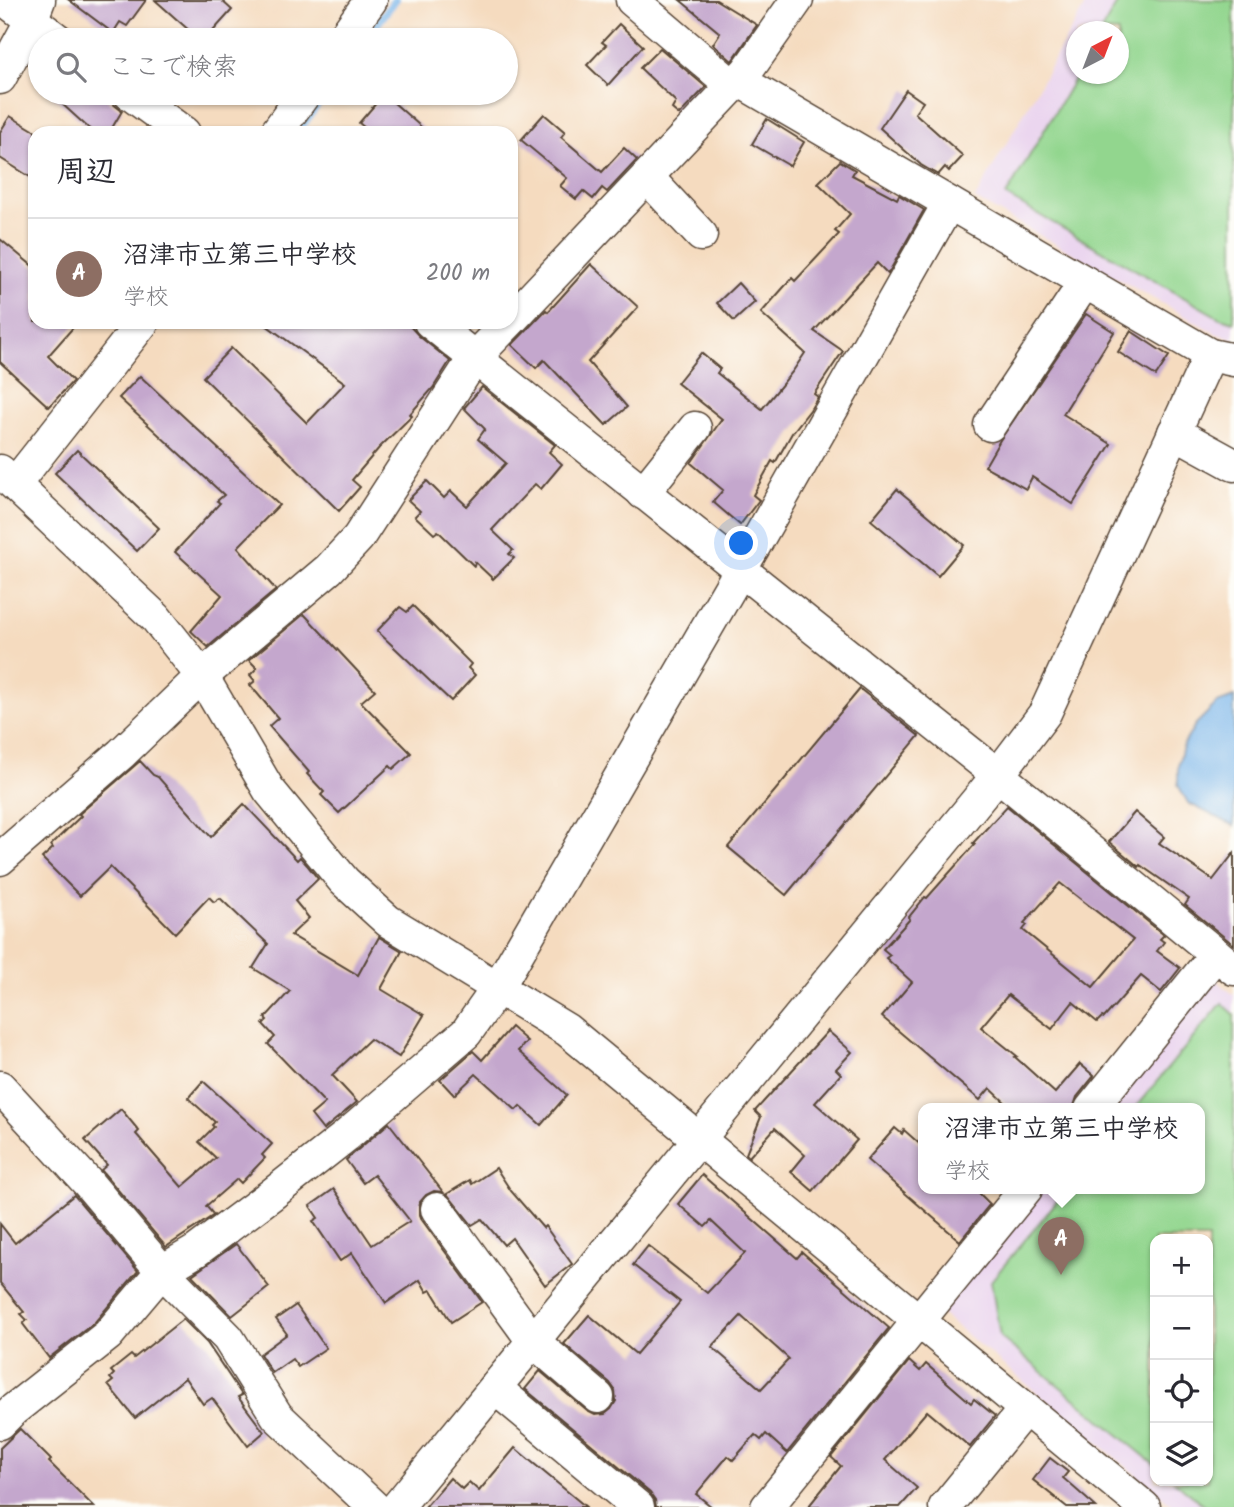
<!DOCTYPE html>
<html lang="ja">
<meta charset="utf-8">
<style>
:root{--surface:#fff;--page:#f2f2f3;--text:#2b2b33;--muted:#7c7c81;--line:#e1e1e2;--accent:#ea580c}
body{margin:0;font-family:Kalam,"Klee One",sans-serif;background:var(--page);color:var(--text)}
.controls{position:absolute;right:21px;bottom:21px;display:grid;overflow:hidden;border-radius:14px;box-shadow:0 2px 5px #0004}
.controls button{width:63px;height:63px;display:grid;place-items:center;padding:0;border:0;border-bottom:2px solid var(--line);background:var(--surface);color:var(--text);font:35px sans-serif}
.compass{position:absolute;left:1066px;top:21px;width:63px;height:63px;border-radius:50%;background:var(--surface);box-shadow:0 2px 5px #0004;rotate:42deg}
.you{position:absolute;left:742px;top:544px;width:24px;height:24px;margin:-18px;border:5px solid #fff;border-radius:50%;background:#1a73e8;box-shadow:0 0 0 10px #1a73e833}
.badge{display:grid;place-items:center;width:46px;height:46px;border-radius:50%;background:var(--accent);color:#fff;font-size:23px;font-weight:700}
.pin{position:absolute;translate:-50% -58px;filter:drop-shadow(0 2px 4px #0008)}
.pin::after{content:'';position:absolute;top:37px;width:24px;height:21px;background:inherit;clip-path:polygon(0 0,100% 0,50% 100%)}
.popup{position:absolute;left:918px;top:1103px;width:287px;height:91px;box-sizing:border-box;display:grid;place-content:center;border-radius:14px;background:var(--surface);filter:drop-shadow(0 2px 5px #0005);font-size:23px;white-space:nowrap;color:var(--muted)}
.popup b{font-size:26px;color:var(--text)}
.popup::after{content:'';position:absolute;left:50%;top:100%;margin-left:-14px;border:14px solid transparent;border-top-color:var(--surface)}
.list{margin:0;padding:0;list-style:none}
h2{display:flex;justify-content:space-between;align-items:center;height:91px;margin:0;padding:0 28px;font-size:30px}
h2 small{font-size:23px;font-weight:400;color:var(--muted)}
.list li{display:grid;grid-template-columns:46px 1fr auto;gap:21px;align-items:center;box-sizing:border-box;height:112px;padding:0 28px;border-top:2px solid var(--line)}
.list b{display:block;font-size:26px;white-space:nowrap}
.list p{margin:0;font-size:23px;white-space:nowrap;color:var(--muted)}
.list em{font-size:23px;font-style:normal;color:var(--muted)}
.icon{flex:none;width:38px;height:38px;fill:none;stroke:currentColor;stroke-width:2;stroke-linecap:round;stroke-linejoin:round}
.map{position:relative;flex:none;width:1234px;height:1507px;overflow:hidden}
.search{position:absolute;background:var(--surface);box-shadow:0 2px 5px #0004;left:28px;top:28px;width:490px;height:77px;display:flex;align-items:center;gap:18px;box-sizing:border-box;padding:0 24px;border-radius:38px;color:var(--muted);font-size:26px}
.panel{position:absolute;background:var(--surface);box-shadow:0 2px 5px #0004;left:28px;top:126px;width:490px;height:203px;border-radius:21px}
.map>svg:first-child{display:block}
.built{fill:#e9d2ee;fill-rule:evenodd}
.green{fill:#92d68e;stroke:#668056;stroke-width:2}
.water{fill:#77b4ea;stroke:#596f84;stroke-width:2}
.lines{fill:none;stroke-linecap:round;stroke-linejoin:round}
.stream{stroke:#77b4ea;stroke-width:8}
.building{fill:#c4a7cd;fill-rule:evenodd}
.street-casing{stroke:#574536;stroke-width:35}
.street{stroke:#fff;stroke-width:32}
</style>
<div class="map">
<svg width="1234" height="1507" viewBox="0 0 1234 1507">
<rect width="100%" height="100%" fill="#fdfcf7"/>
<filter id="ink" filterUnits="userSpaceOnUse"><feTurbulence type="fractalNoise" baseFrequency=".0143" numOctaves="2"/><feDisplacementMap in="SourceGraphic" scale="14" xChannelSelector="R" yChannelSelector="G"/><feConvolveMatrix kernelMatrix="1 2 1 2 8 2 1 2 1" color-interpolation-filters="sRGB"/></filter>
<filter id="wash" filterUnits="userSpaceOnUse"><feTurbulence type="fractalNoise" baseFrequency=".00686" numOctaves="4" result="noise"/><feDisplacementMap in="SourceGraphic" scale="28" xChannelSelector="R" yChannelSelector="G"/><feGaussianBlur stdDeviation="1.57" result="paint"/><feColorMatrix in="noise" values="0 0 0 0 0 0 0 0 0 0 0 0 0 0 0 0 0 1.4 0 .05"/><feComposite in="paint" operator="in"/></filter>
<g filter="url(#wash)">
<rect width="100%" height="100%" fill="#f5dbbf"/>
<g class="built">
<path d="M1088,0H1234V339L1217,334L975,199ZM1076,32H1118V74H1076Z"/>
<path d="M1211,976L1234,995V1507H1175L938,1311L1037,1189H1199V1109H1102ZM1155,1239H1208V1481H1155Z"/>
</g>
<g class="green">
<polygon points="1119,0 1234,0 1234,322 1220,318 1006,196 1077,74 1118,74 1118,32 1101,31"/>
<polygon points="1222,1003 1234,1014 1234,1507 1206,1507 1174,1481 1208,1481 1208,1239 1155,1239 1155,1465 1000,1337 991,1281 1067,1189 1199,1189 1199,1109 1134,1109"/>
</g>
<polygon class="water" points="1234,697 1234,826 1188,803 1178,785 1178,766 1183,746 1195,725 1217,703"/>
<g class="lines">
<g class="stream">
<polyline points="365,40 395,0"/>
<polyline points="297,133 326,93"/>
<polyline points="456,322 480,341"/>
<polyline points="490,350 567,412"/>
</g>
</g>
<g id="blocks">
<g class="building">
<polygon points="69,0 146,0 127,26 120,22 113,33"/>
<polygon points="155,0 221,0 232,10 205,40 200,40"/>
<polygon points="680,0 716,0 757,25 732,61 713,44 720,33"/>
<polygon points="619,24 643,46 608,85 587,65 606,45 602,42"/>
<polygon points="660,48 706,87 679,115 672,109 676,102 640,68"/>
<polygon points="906,90 923,102 915,113 963,156 949,171 945,167 938,175 921,165 880,128"/>
<polygon points="50,93 99,93 122,111 109,133 94,133"/>
<polygon points="384,94 428,133 371,133 359,123"/>
<polygon points="544,114 565,132 561,137 602,172 624,148 637,160 607,192 602,188 593,199 583,191 576,199 560,186 567,178 521,140"/>
<polygon points="10,116 35,131 35,180 0,158 0,132"/>
<polygon points="767,119 804,142 790,166 752,144"/>
<polygon points="840,161 855,170 852,175 897,199 899,195 924,210 888,274 877,263 814,331 843,351 814,394 818,397 810,410 792,433 775,463 772,461 753,495 759,500 740,525 713,502 723,490 691,463 722,419 677,383 701,353 720,369 717,373 762,409 793,371 805,353 761,313 792,278 795,281 839,234 835,231 850,214 818,183"/>
<polygon points="0,239 35,268 35,322 78,322 48,356 73,381 49,407 0,362"/>
<polygon points="591,264 638,307 588,362 627,407 606,425 544,360 536,368 512,345 546,310 548,312"/>
<polygon points="738,283 755,302 734,321 717,303"/>
<polygon points="1086,314 1114,332 1063,414 1111,444 1073,504 1032,477 1026,489 985,466 1000,440"/>
<polygon points="262,322 406,322 419,336 450,361 433,388 410,414 412,416 379,448 352,480 360,487 339,511 203,377 231,348 307,423 345,383"/>
<polygon points="1131,331 1169,356 1156,376 1118,352"/>
<polygon points="140,376 279,505 238,547 276,590 208,647 191,631 222,595 175,552 220,503 217,501 224,495 119,398"/>
<polygon points="482,387 555,445 549,452 562,464 541,489 535,484 492,530 513,550 509,554 514,558 493,579 475,562 474,566 438,531 434,534 415,516 420,511 408,500 427,481 444,498 451,491 467,506 506,463 478,439 485,429 464,408"/>
<polygon points="77,450 159,528 137,551 55,473"/>
<polygon points="897,489 964,545 938,576 871,520"/>
<polygon points="413,606 471,664 468,668 475,675 451,701 377,631 400,607 407,612"/>
<polygon points="304,614 375,690 361,702 411,753 393,769 390,766 339,813 321,795 324,792 307,774 309,772 269,726 278,718 250,685 255,681 250,675 257,668 249,660"/>
<polygon points="860,689 919,736 786,895 728,847"/>
<polygon points="140,761 153,775 158,777 211,837 244,804 297,860 300,857 307,865 318,879 295,901 309,918 291,935 358,975 379,937 402,951 381,989 424,1015 399,1057 370,1039 332,1075 357,1102 323,1130 311,1115 325,1103 268,1044 275,1037 263,1024 267,1020 265,1018 290,991 253,968 268,944 220,898 214,902 209,897 175,933 110,867 80,896 42,858 53,848 51,845 81,816 79,814"/>
<path d="M1007,806L1164,935L1160,939L1164,942L1157,951L1180,968L1161,992L1141,976L1104,1018L1102,1017L1097,1022L1073,1002L1052,1029L1008,995L981,1027L1017,1056L1015,1057L1055,1093L1080,1064L1094,1076L1077,1097L1073,1109H1012L990,1088L980,1100L882,1017L912,982L886,958L890,955L883,949L910,919L909,917L925,897L927,898L975,844L973,843ZM1060,883L1133,940L1093,987L1023,930L1027,925L1024,923Z"/>
<polygon points="1135,812 1164,837 1159,843 1213,880 1234,853 1234,945 1185,905 1189,899 1140,865 1139,867 1109,842"/>
<polygon points="511,1027 527,1041 518,1051 567,1095 541,1125 520,1106 516,1110 476,1074 454,1095 440,1080 473,1051 482,1060"/>
<polygon points="828,1031 852,1052 836,1069 841,1074 815,1103 857,1140 813,1191 791,1172 805,1155 775,1128 749,1157 746,1154 761,1117 755,1111"/>
<polygon points="203,1081 272,1144 262,1155 265,1158 241,1183 237,1179 206,1206 214,1215 166,1247 101,1170 107,1165 85,1140 121,1109 139,1131 136,1134 182,1187 216,1158 199,1142 214,1127 212,1125 215,1122 188,1098"/>
<polygon points="389,1123 443,1192 434,1191 426,1195 420,1202 419,1212 422,1220 482,1302 451,1322 431,1290 427,1292 420,1280 386,1303 352,1253 340,1261 313,1221 318,1218 310,1206 334,1189 372,1245 410,1221 374,1175 363,1183 346,1160"/>
<polygon points="895,1128 902,1134 904,1130 923,1147 923,1189 975,1189 990,1204 960,1241 867,1160"/>
<polygon points="496,1168 511,1191 543,1228 545,1226 572,1264 545,1285 512,1238 504,1245 482,1219 472,1225 447,1194 470,1180 472,1184"/>
<path d="M702,1175L797,1258L802,1252L889,1328L787,1453L766,1434L761,1440L755,1435L733,1460L728,1456L696,1494L712,1507H656L655,1500L650,1493L525,1389L540,1371L587,1411L595,1415L605,1414L611,1409L616,1401L615,1390L610,1383L564,1344L589,1315L636,1354L680,1302L633,1265L648,1246L707,1293L745,1253L711,1221L705,1227L678,1204ZM741,1316L789,1359L761,1389L712,1347Z"/>
<polygon points="74,1195 138,1271 95,1322 49,1358 23,1324 27,1320 21,1314 24,1312 0,1283 0,1224 15,1243"/>
<polygon points="236,1244 269,1287 232,1316 192,1275"/>
<polygon points="296,1305 326,1348 298,1367 292,1359 272,1373 260,1354 287,1334 276,1319"/>
<polygon points="183,1319 207,1343 242,1395 238,1397 264,1432 248,1446 212,1398 203,1404 185,1378 135,1418 108,1385 113,1381 110,1378 114,1374 111,1371 131,1355 134,1358"/>
<polygon points="909,1361 920,1371 926,1364 971,1403 974,1399 995,1416 970,1447 927,1411 885,1460 917,1488 900,1507 808,1507 841,1466 831,1457"/>
<polygon points="20,1429 51,1460 49,1462 94,1507 0,1507 0,1448"/>
<polygon points="515,1448 586,1507 425,1507 450,1478 462,1489 469,1482 479,1491"/>
<polygon points="1050,1458 1068,1472 1063,1478 1096,1507 1067,1507 1033,1480"/>
</g>
</g>
</g>
<g filter="url(#ink)">
<use href="#blocks" fill-opacity="0" stroke="#574536" stroke-width="2"/>
<g class="lines">
<defs>
<g id="street">
<polyline points="5,0 58,40"/>
<polyline points="632,0 733,86"/>
<polyline points="342,40 371,0"/>
<polyline points="0,78 31,21 39,0"/>
<polyline points="738,80 1210,355 1234,360"/>
<polyline points="129,93 184,133"/>
<polyline points="276,133 305,93"/>
<polyline points="647,177 701,235"/>
<polyline points="511,320 747,71 797,0"/>
<polyline points="1210,355 1045,713 998,775 1234,969"/>
<polyline points="990,425 1085,282"/>
<polyline points="1174,432 1234,465"/>
<polyline points="0,471 156,618 202,676 269,790 344,881 388,921 567,1030 1144,1507"/>
<polyline points="15,484 143,322"/>
<polyline points="643,493 695,428"/>
<polyline points="0,859 121,754 202,676 329,569 358,538 475,357 509,322"/>
<polyline points="0,1087 88,1183 162,1271 228,1338 277,1416 374,1507"/>
<polyline points="1091,1109 1216,954"/>
<polyline points="437,1209 533,1341 598,1397"/>
<polyline points="495,1388 638,1507"/>
<polyline points="0,1423 13,1410 108,1335 162,1271 196,1251 271,1195 346,1136 466,1033 497,989 756,543 949,203"/>
<polyline points="397,1507 998,775 430,322"/>
<polyline points="767,1507 1026,1189"/>
<polyline points="945,1507 1025,1409"/>
</g>
</defs>
<use href="#street" class="street-casing"/>
<use href="#street" class="street"/>
</g>
</g>
</svg>
<div class="controls">
<button>+</button>
<button>−</button>
<button><svg class="icon" aria-label="locate" viewBox="0 0 24 24"><circle cx="12" cy="12" r="6"/><path d="M12 2v4M12 18v4M2 12h4M18 12h4"/></svg></button>
<button><svg class="icon" aria-label="layers" viewBox="0 0 24 24"><path d="M12 4l9 5-9 5-9-5zM3 14l9 5 9-5"/></svg></button>
</div>
<svg class="compass" viewBox="-18 -18 36 36"><path d="M0-13l5 13h-10z" fill="#e53935"/><path d="M0 13l5-13h-10z" fill="#7c7c81"/></svg>
<div class="you"></div>
<div class="pin badge" style="left:1061px;top:1275px;background:#8d6e63">A</div>
<div class="popup"><b>沼津市立第三中学校</b>学校</div>
<div class="search"><svg class="icon" aria-label="search" viewBox="0 0 24 24"><circle cx="10" cy="10" r="6"/><path d="M15 15l6 6"/></svg>ここで検索</div>
<section class="panel">
<h2>周辺<small></small></h2>
<ul class="list">
<li><span class="badge" style="background:#8d6e63">A</span><div><b>沼津市立第三中学校</b><p>学校</p></div><em>200 m</em></li>
</ul>
</section>
</div>
